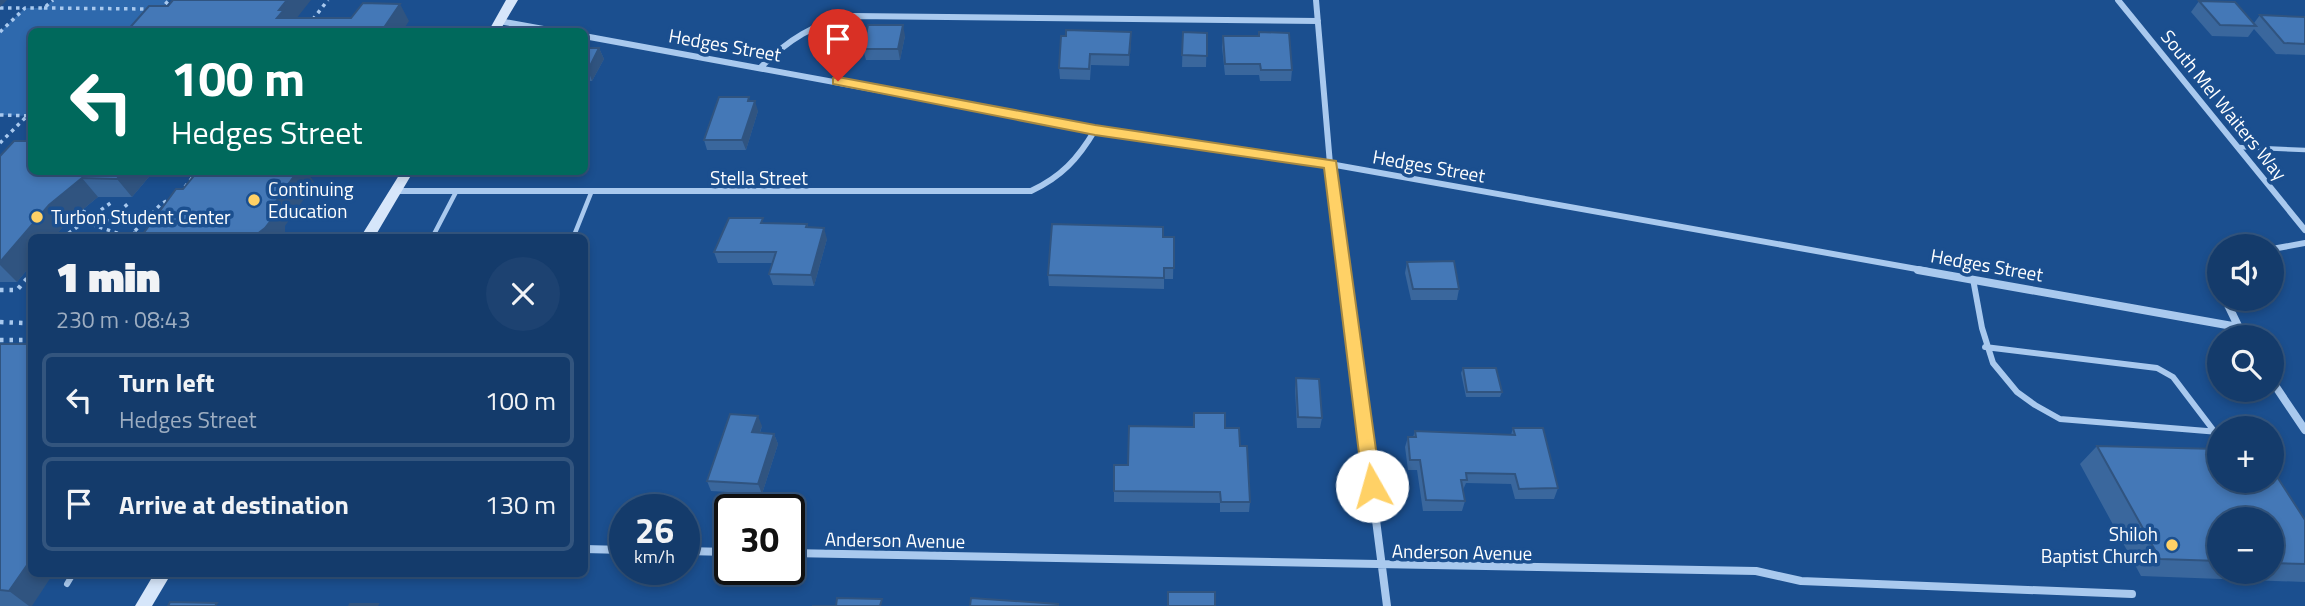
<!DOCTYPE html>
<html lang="en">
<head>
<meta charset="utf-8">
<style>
	:root { --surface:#143b6b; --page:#1d4271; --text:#f1f3f6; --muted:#9dadc1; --line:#33557e }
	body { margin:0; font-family:"Titillium Web",sans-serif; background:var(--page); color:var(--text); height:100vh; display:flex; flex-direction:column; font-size:26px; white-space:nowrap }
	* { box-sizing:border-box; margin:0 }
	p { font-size:23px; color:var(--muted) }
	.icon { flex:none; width:38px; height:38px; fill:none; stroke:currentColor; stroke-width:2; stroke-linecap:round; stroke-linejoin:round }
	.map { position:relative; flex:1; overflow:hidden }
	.panel { position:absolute; left:28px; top:234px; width:560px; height:343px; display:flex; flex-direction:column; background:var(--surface); border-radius:10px; box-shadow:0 4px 10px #0003,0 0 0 2px var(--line) }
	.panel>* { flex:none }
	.guide { position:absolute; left:28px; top:28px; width:560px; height:147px; border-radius:10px; box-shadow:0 4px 10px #0003,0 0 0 2px var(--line); background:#00695c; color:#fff; overflow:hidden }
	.controls { position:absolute; left:2207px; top:234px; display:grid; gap:14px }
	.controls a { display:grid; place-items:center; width:77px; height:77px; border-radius:50%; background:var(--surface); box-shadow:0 4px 10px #0003,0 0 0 2px var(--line); font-size:35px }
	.speed { position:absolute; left:609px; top:494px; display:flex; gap:14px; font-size:35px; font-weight:700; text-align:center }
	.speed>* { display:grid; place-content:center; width:91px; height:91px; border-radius:50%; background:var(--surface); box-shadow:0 4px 10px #0003,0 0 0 2px var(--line); line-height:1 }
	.speed small { font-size:18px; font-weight:400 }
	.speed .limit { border:4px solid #111; border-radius:10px; background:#fff; color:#111 }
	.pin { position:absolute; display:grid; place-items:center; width:60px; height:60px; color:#fff; margin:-72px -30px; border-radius:50% 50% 50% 0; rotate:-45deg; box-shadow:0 0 7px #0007 }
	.pin .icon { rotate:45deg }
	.me { position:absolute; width:77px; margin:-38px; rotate:353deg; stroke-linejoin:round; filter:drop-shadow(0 0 5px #0008) }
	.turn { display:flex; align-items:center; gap:24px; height:147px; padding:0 28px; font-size:32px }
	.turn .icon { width:91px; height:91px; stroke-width:2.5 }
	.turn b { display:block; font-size:49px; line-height:60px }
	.round { display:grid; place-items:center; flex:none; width:74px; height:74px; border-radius:37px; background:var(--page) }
	.headline { display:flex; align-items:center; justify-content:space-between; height:119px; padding:0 28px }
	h1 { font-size:42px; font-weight:800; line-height:52px }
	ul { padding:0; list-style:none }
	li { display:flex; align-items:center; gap:21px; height:94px; margin:0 14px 10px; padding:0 14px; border:4px solid var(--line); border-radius:10px }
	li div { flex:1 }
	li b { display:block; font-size:26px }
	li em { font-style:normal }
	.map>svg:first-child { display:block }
</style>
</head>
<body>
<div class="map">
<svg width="2305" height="606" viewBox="0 0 2305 606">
	<rect width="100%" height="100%" fill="#1b4f8f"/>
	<path fill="#2e69ad" d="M 53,0 L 169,0 L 141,31 L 32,32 L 31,116 L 0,115 L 0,32 L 25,8 L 44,8 Z"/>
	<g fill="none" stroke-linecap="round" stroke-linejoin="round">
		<path stroke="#a9c9ee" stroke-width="3.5" stroke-dasharray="3.5 4.5" stroke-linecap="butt" d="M 0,8 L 24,8
			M 44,8 L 148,9
			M 160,10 L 169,0
			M 0,32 L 25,8 L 44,8 L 53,0
			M 303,32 L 328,0
			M 0,115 L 32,116
			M 0,143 L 27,116
			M 180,193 L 197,172
			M 82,211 L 94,215
			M 84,222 L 129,237 L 161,204 L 170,199
			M 100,227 L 129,203
			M 133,233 L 154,238
			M 62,238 L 112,202"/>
		<path stroke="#a9c9ee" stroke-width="4.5" stroke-dasharray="3.5 6" stroke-linecap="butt" d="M 0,290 L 17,290 L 32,273
			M 0,322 L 25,323 L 32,329
			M 0,340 L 32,340"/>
		<path stroke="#a9c9ee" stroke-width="4.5" d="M 2237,147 L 2305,150
			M 432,238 L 456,192
			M 573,238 L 591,193"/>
		<path stroke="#a9c9ee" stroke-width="6" d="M 1973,279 L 1982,328 L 1993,363 L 2017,392 L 2035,405 L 2060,419 L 2219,432
			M 1985,347 L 2157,368 L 2173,377 L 2214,431
			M 67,584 L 73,574"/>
		<path stroke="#a9c9ee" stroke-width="6" d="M 1316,0 L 1330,164 L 1344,271
			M 2118,0 L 2305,230
			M 499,21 L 560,32
			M 584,36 L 1095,130 L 1330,164 L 1928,271
			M 761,67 C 788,40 814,23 852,16 L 1318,21
			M 395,191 L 1031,191 C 1061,177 1078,159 1095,130
			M 2272,249 L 2305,243"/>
		<path stroke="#a9c9ee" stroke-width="8" d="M 1344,270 L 1387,606
			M 1918,270 L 2238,327
			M 2229,299 L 2228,305 L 2244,338
			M 2272,381 L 2305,430
			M 584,549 L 625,550
			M 684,551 L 730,552
			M 789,553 L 1756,571 L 1801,581 L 2132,594"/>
		<path fill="#d6e6fa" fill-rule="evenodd" d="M 506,0 L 518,0 L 499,32 L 488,32 Z
			M 401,172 L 413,172 L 374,238 L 360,238 Z
			M 154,574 L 171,574 L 152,606 L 135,606 Z"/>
	</g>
	<path fill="#3a679d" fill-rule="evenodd" d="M 2199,1 L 2254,23 L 2260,15 L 2305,17 L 2305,55 L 2276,54 L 2254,29 L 2248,37 L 2212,36 L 2191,12 Z
		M 1183,32 L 1207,33 L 1206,67 L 1182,67 Z
		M 905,36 L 900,60 L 866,60 L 863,49 Z
		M 1061,36 L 1131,43 L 1129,66 L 1091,65 L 1090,80 L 1060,79 L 1059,68 Z
		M 1223,36 L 1292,70 L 1291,81 L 1260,81 L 1259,75 L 1225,75 L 1222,47 Z
		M 584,48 L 599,48 L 604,59 L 592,81 L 584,81 Z
		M 750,101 L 758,111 L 746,150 L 707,150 L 704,140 Z
		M 0,156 L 153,172 L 132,197 L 98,197 L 65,224 L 17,282 L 0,282 Z
		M 765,223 L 807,224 L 808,227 L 827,239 L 814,286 L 773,285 L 769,274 L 773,263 L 718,263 L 714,252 Z
		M 1163,237 L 1174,237 L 1173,279 L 1164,279 L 1164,289 L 1049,286 L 1048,275 Z
		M 1407,262 L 1459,289 L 1457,300 L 1411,300 L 1405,273 Z
		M 0,344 L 32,606 L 0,606 Z
		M 1463,368 L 1502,392 L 1500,397 L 1466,397 L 1461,373 Z
		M 1296,378 L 1322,418 L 1320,428 L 1297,428 L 1295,389 Z
		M 1194,413 L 1225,428 L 1240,446 L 1250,502 L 1249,512 L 1220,512 L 1220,503 L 1114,502 L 1114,491 L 1128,465 L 1193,427 Z
		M 762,426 L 760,433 L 774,434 L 778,444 L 762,494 L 711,491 L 707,481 Z
		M 1513,428 L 1558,488 L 1554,499 L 1515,499 L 1511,484 L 1466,483 L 1463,490 L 1465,501 L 1462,511 L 1423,511 L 1417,470 L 1408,470 L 1405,447 L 1408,437 L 1413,437 L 1415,431 L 1511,435 Z
		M 2097,446 L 2305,520 L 2305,582 L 2141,576 L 2080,464 ZM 2219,520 L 2272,520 L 2272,572 L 2219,572 Z"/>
	<path fill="#305480" d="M 0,0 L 7,0 L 0,7 Z
		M 287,0 L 311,0 L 292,24 L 277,18 L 279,10 Z
		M 400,4 L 409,21 L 402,32 L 381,32 Z
		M 903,25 L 905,36 L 900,60 L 898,49 Z
		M 1131,32 L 1131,43 L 1129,66 L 1129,55 Z
		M 599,48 L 604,59 L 592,81 L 588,70 Z
		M 755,101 L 758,111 L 746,150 L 742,140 Z
		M 123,172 L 153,172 L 132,197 L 117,179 Z
		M 297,172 L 307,172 L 315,183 L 285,226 L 285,238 L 252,238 Z
		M 82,178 L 98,197 L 65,224 L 54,238 L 32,238 L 32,264 L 17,282 L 0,265 L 0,262 L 49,205 Z
		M 824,228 L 827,239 L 814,286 L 811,275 Z
		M 758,416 L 762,426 L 756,443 L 752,432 Z
		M 774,434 L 778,444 L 762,494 L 758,484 Z
		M 32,558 L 32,574 L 53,574 L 32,606 L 29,606 L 9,591 Z"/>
	<path fill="#4478b7" stroke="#305480" stroke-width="2" d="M 173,0 L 287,0 L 279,10 L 284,10 L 277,18 L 351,18 L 363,3 L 400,4 L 381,32 L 126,32 L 149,6 L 168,6 Z
		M 2199,1 L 2235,2 L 2256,26 L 2220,25 Z
		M 2260,15 L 2305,17 L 2305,44 L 2284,43 Z
		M 868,25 L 903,25 L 898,49 L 863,49 Z
		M 1066,30 L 1131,32 L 1129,55 L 1090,54 L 1089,69 L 1059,68 L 1061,36 L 1066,36 Z
		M 1183,32 L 1207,33 L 1207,56 L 1182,55 Z
		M 1259,32 L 1289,33 L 1292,70 L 1261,70 L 1260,64 L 1225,64 L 1223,36 L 1259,36 Z
		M 584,48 L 599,48 L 588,70 L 584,70 Z
		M 719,97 L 749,97 L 748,101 L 755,101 L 742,140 L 704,140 Z
		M 14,141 L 32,141 L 32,172 L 123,172 L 117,179 L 82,178 L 49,205 L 0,262 L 0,156 Z
		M 197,172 L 297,172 L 272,207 L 272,219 L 265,228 L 252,238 L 140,238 L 176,189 L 183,189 Z
		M 729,218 L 763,218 L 761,223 L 807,224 L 806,227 L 824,228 L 811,275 L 769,274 L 776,252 L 714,252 Z
		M 1052,224 L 1163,227 L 1163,237 L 1174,237 L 1174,268 L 1164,268 L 1164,278 L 1048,275 Z
		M 1454,261 L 1459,289 L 1413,289 L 1407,262 Z
		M 0,344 L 32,344 L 32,558 L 9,591 L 0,590 Z
		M 1463,368 L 1496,368 L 1502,392 L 1467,392 Z
		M 1296,378 L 1319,379 L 1322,418 L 1298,417 Z
		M 1194,413 L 1225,413 L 1225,428 L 1239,428 L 1240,446 L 1247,446 L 1250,502 L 1221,502 L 1220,492 L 1114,491 L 1114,465 L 1128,465 L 1129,426 L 1194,427 Z
		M 730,414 L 758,416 L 752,432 L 774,434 L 758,484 L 707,481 Z
		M 1513,428 L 1543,428 L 1558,488 L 1519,489 L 1515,474 L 1466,473 L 1467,480 L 1461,480 L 1465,501 L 1426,500 L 1420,460 L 1410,460 L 1408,437 L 1416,437 L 1415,431 L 1515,435 Z
		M 2097,446 L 2219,449 L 2219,481 L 2272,481 L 2272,469 L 2305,520 L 2305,564 L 2272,563 L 2272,520 L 2219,520 L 2219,561 L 2160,559 Z
		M 1168,592 L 1215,592 L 1215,606 L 1168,606 Z
		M 837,598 L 882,599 L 880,606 L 812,606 L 836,606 Z
		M 971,598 L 1058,604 L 1058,606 L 970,606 Z
		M 170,602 L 217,603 L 215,606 L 168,606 Z
		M 350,604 L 378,604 L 377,606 L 349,606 Z"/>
	<path fill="#ffd166" stroke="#a68842" stroke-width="2" d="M 838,77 L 1095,125 L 1336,161 L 1381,486 L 1379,491 L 1372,494 L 1366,491 L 1363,486 L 1324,168 L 1095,135 L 833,84 L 833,78 Z"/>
	<g fill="#ffd166" stroke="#1b4f8f" stroke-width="2.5">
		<circle cx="254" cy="200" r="7"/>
		<circle cx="37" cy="217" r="7"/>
		<circle cx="2172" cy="545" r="7"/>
	</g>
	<g text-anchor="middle" stroke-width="7" stroke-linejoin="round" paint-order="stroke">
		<g font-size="19" fill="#fff" stroke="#1b4f8f">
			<text transform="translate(725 45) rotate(10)" y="7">Hedges Street</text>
			<text transform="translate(2224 105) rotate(51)" y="7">South Mel Waiters Way</text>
			<text transform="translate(1429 166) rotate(10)" y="7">Hedges Street</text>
			<text x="759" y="185">Stella Street</text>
			<text transform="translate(1987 265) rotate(10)" y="7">Hedges Street</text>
			<text transform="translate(895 540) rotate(1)" y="7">Anderson Avenue</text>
			<text transform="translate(1462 552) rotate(1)" y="7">Anderson Avenue</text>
		</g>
		<g font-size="19" fill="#fff" stroke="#1b4f8f" text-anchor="start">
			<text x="268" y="196">Continuing<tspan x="268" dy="22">Education</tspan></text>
			<text x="51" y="224">Turbon Student Center</text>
			<text x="2158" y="541" text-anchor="end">Shiloh<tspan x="2158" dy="22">Baptist Church</tspan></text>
		</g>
	</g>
</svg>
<div class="controls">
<a><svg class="icon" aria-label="sound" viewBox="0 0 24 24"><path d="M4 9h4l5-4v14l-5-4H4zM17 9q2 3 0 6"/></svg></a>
<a><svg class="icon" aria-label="search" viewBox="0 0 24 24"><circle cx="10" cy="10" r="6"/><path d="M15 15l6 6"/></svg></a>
<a>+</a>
<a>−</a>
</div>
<div class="speed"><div>26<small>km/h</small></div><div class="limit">30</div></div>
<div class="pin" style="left:838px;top:81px;background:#d93025"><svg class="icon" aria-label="arrive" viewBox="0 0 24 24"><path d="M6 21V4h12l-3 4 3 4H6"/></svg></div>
<svg class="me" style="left:1372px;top:486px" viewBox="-20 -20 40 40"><circle r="19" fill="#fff"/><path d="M0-13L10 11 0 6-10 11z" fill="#ffd166"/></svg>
<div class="guide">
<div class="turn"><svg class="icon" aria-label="left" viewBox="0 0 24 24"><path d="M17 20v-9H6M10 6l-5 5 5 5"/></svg><div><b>100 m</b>Hedges Street</div></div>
</div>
<section class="panel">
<div class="headline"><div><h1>1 min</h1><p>230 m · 08:43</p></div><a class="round"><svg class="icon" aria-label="close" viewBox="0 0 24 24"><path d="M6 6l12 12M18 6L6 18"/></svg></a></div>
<ul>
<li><svg class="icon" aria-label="left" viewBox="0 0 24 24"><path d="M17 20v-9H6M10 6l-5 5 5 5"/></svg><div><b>Turn left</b><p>Hedges Street</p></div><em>100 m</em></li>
<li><svg class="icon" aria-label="arrive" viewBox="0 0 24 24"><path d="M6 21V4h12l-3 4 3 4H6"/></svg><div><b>Arrive at destination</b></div><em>130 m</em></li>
</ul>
</section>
</div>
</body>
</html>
